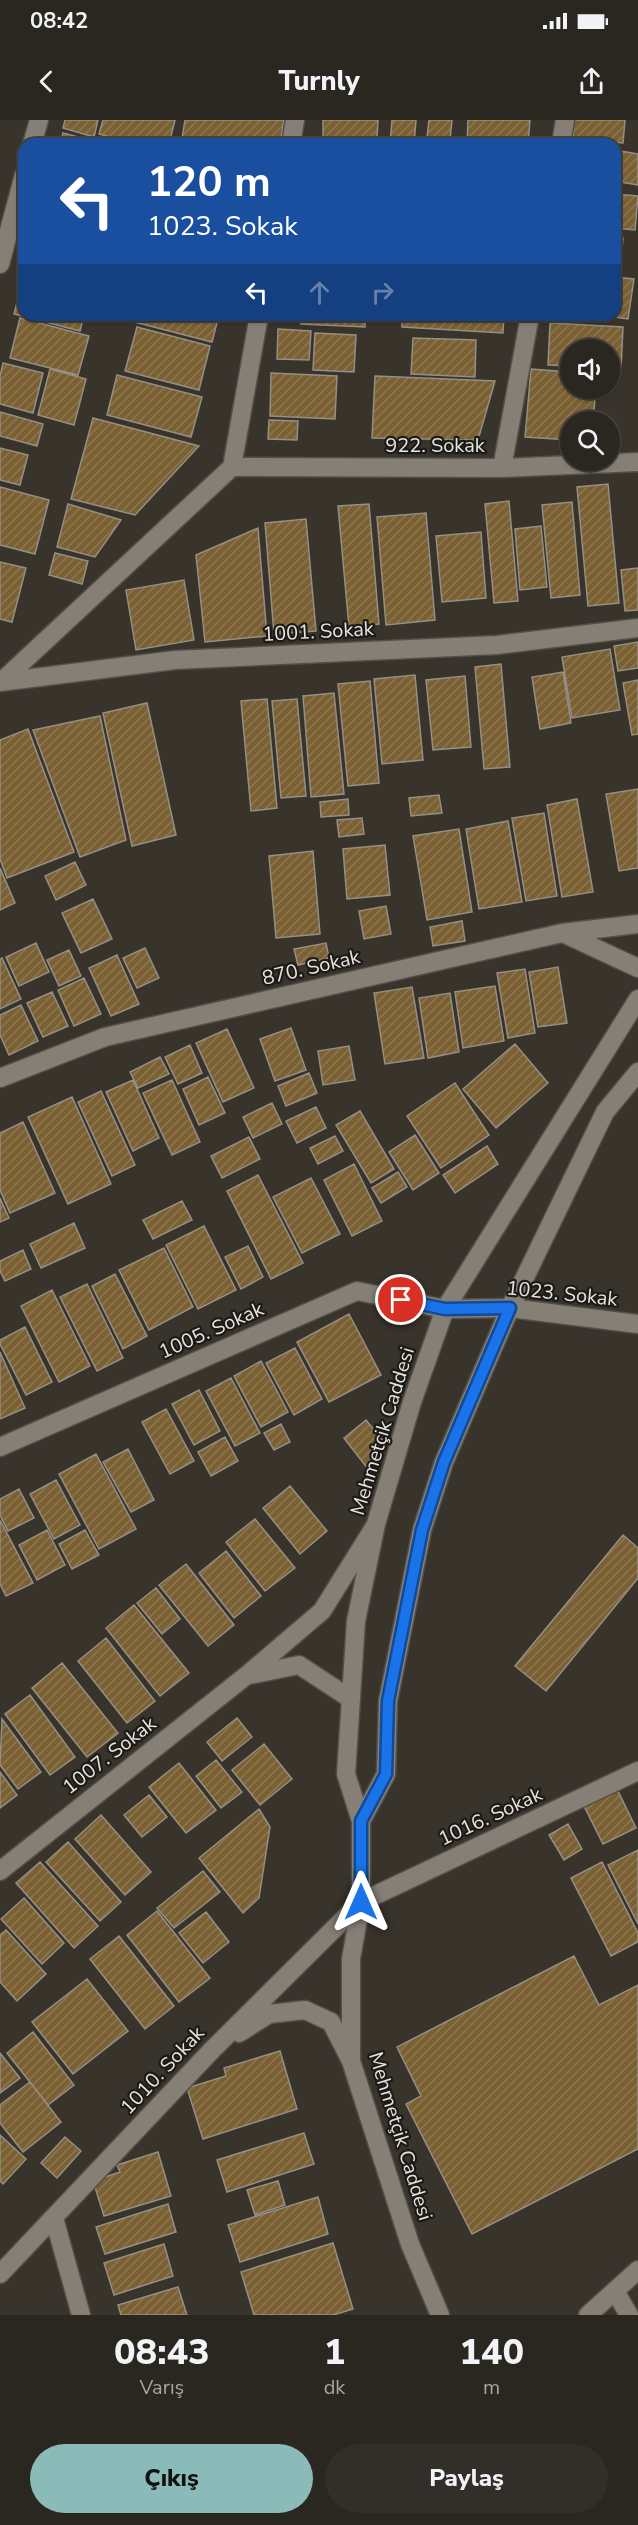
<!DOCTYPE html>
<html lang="tr">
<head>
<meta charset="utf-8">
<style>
	:root { --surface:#2a2620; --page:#322e29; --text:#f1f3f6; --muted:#a5a5a5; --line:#46433e; --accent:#8bbbb9 }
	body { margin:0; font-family:"Nunito Sans",sans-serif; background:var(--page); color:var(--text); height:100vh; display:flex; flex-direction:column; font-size:22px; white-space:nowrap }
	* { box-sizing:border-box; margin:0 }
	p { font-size:20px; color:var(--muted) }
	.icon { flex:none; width:33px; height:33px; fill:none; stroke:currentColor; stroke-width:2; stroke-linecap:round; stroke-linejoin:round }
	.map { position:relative; height:2195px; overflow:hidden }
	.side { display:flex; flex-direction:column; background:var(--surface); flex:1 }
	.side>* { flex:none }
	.guide { position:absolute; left:18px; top:18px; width:603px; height:183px; border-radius:18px; box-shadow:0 2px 4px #0004,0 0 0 2px var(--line); background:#1a4fa0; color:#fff; overflow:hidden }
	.fabs { position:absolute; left:560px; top:219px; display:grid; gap:12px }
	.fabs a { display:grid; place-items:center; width:60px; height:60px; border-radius:50%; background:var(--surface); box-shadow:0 2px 4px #0004,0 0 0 2px var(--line); font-size:30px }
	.pin { position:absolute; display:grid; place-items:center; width:51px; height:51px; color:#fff; margin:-26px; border:3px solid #fff; border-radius:50%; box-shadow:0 2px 6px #0007 }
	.me { position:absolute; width:66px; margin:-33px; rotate:0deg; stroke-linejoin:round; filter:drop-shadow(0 0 4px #0008) }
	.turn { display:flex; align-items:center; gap:21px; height:126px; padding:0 30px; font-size:27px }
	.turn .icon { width:78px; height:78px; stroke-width:2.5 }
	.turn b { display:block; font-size:42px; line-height:51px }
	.lanes { display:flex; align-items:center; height:57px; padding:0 30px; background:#0003; justify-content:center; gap:30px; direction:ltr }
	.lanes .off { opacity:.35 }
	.eta { display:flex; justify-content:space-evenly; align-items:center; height:102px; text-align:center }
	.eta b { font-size:36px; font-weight:800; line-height:42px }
	.cta { display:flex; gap:12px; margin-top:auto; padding:12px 30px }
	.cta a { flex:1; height:69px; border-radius:36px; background:var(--accent); color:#111; font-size:24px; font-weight:800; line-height:69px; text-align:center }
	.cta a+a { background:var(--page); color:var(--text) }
	.status { display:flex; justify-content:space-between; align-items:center; height:42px; padding:0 30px; background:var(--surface); direction:ltr }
	.status svg { height:16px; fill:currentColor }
	header { display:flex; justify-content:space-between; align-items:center; height:78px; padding:0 30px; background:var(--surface); font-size:27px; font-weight:800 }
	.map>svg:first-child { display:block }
</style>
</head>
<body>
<div class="status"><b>08:42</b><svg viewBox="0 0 49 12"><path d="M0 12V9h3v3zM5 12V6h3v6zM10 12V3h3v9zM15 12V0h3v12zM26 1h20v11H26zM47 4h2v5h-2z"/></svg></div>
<header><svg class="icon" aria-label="back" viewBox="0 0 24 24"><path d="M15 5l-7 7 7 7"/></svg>Turnly<svg class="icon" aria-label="share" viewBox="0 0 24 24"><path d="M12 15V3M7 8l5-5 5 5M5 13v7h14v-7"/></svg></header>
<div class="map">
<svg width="638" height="2195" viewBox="0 0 638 2195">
	<defs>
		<pattern id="building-hatch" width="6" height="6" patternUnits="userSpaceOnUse" patternTransform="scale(1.5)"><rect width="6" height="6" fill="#7a6033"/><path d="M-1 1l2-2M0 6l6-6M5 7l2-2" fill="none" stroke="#8d7750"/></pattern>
	</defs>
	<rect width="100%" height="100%" fill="#38332b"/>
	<path fill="url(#building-hatch)" stroke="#958f85" stroke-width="1.5" d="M 65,0 L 98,0 L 94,17 L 63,8 Z
		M 103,0 L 175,0 L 169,24 L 136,24 L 99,14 Z
		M 185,0 L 284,0 L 280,24 L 181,24 Z
		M 323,0 L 378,0 L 377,19 L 323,17 Z
		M 392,0 L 416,0 L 414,24 L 390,24 Z
		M 429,0 L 452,0 L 450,20 L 427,17 Z
		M 468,0 L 530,0 L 528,24 L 467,24 Z
		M 574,0 L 625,0 L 623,23 L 573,19 Z
		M 63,13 L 105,24 L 60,24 Z
		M 615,30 L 638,34 L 638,65 L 615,61 Z
		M 615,74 L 638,76 L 635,110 L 615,108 Z
		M 615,118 L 623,118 L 620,152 L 615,152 Z
		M 24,156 L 24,195 L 84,195 L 80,211 L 14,194 Z
		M 615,157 L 634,159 L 628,199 L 599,195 L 615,195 Z
		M 135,195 L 219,195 L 212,222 L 134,202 Z
		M 301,195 L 365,195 L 365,207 L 301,204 Z
		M 402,195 L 504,195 L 503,213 L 402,207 Z
		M 20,198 L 89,216 L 78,255 L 10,238 Z
		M 550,203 L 623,207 L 621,249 L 609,248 L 609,230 L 570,230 L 570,246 L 548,245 Z
		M 137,207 L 210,226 L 199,270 L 125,251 Z
		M 278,209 L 311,211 L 309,240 L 277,239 Z
		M 315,213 L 356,215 L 354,252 L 313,250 Z
		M 413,218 L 476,220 L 475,257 L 411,254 Z
		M 3,243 L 43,253 L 33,293 L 0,284 L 0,256 Z
		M 50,249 L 86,259 L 74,305 L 38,295 Z
		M 531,249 L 570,252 L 570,268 L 596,268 L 593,302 L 570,302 L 570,320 L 525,317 Z
		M 271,253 L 337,256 L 335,299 L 270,296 Z
		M 117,255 L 202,277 L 191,317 L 107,295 Z
		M 375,256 L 495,261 L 478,320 L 372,318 Z
		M 0,292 L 43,304 L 37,326 L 0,316 Z
		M 93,298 L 199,326 L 135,395 L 71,379 Z
		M 269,300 L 298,301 L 297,320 L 268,319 Z
		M 0,328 L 28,335 L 20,365 L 0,360 Z
		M 608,364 L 619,483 L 588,486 L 577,367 Z
		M 0,367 L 49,380 L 35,434 L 0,425 Z
		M 509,381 L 518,481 L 494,483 L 485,384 Z
		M 572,382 L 580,475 L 551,478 L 542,385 Z
		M 68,384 L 121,400 L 95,437 L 57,427 Z
		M 369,384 L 379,504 L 349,507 L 338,386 Z
		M 426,393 L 435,500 L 386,505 L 377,397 Z
		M 306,399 L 316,511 L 274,514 L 265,403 Z
		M 541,406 L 547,467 L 520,470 L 515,409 Z
		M 258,408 L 267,516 L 205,522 L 196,435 Z
		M 481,412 L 486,478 L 442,482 L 436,416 Z
		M 55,433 L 88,441 L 82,464 L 49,455 Z
		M 0,442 L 26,448 L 12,502 L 0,499 Z
		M 638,448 L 638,490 L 625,491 L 621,450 Z
		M 184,460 L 194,520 L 136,530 L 126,470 Z
		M 638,522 L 638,548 L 618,551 L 614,526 Z
		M 610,529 L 620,590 L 572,598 L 562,537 Z
		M 501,544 L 510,647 L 484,649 L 475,547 Z
		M 563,552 L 571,603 L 540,609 L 532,557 Z
		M 415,555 L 423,640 L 382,644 L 374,559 Z
		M 465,556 L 471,627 L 433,630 L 426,560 Z
		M 638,560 L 638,614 L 632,615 L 623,563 Z
		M 370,561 L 379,663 L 348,666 L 338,564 Z
		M 334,573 L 344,674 L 311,677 L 303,576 Z
		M 267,579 L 277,688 L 251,691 L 241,581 Z
		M 297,579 L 306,676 L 281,678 L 272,581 Z
		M 147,583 L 176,715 L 132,726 L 103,593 Z
		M 100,596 L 126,720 L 80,737 L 33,610 Z
		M 28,609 L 74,732 L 7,758 L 0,739 L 0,620 Z
		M 638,669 L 638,748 L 619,751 L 606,674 Z
		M 439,675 L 442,693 L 411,696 L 409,678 Z
		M 348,679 L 349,695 L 321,697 L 320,682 Z
		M 577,679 L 593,772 L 562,777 L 547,685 Z
		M 544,693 L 557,776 L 526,781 L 512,698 Z
		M 362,698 L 364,714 L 339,717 L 337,700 Z
		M 508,701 L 522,782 L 479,789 L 466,709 Z
		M 459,709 L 472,792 L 427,800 L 413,716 Z
		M 385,725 L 390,775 L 347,779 L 343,729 Z
		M 313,731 L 320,814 L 276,818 L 269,736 Z
		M 75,742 L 86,765 L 56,780 L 45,756 Z
		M 0,748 L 15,783 L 0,790 Z
		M 93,779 L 112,819 L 81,833 L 62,793 Z
		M 386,786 L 391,814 L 364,819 L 359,791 Z
		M 462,801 L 465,821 L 433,826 L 430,807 Z
		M 36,823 L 49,852 L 19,866 L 6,837 Z
		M 326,823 L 329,838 L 298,845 L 294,829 Z
		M 145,828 L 159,858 L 137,868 L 123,838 Z
		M 69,830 L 81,856 L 59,866 L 47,840 Z
		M 117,835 L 139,884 L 111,896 L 89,848 Z
		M 2,838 L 21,879 L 0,889 L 0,839 Z
		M 558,847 L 567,903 L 538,907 L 529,852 Z
		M 525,849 L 535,913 L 508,918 L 497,853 Z
		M 84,858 L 101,894 L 74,906 L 58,870 Z
		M 495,866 L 504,921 L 463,928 L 455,872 Z
		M 412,867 L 424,938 L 385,944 L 374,873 Z
		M 52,872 L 68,906 L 43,917 L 27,883 Z
		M 450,873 L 459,932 L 428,938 L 419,878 Z
		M 21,885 L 38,921 L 9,935 L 0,915 L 0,895 Z
		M 291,908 L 306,950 L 275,961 L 260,919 Z
		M 227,909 L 254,968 L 223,982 L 196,923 Z
		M 515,924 L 548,963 L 496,1008 L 463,969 Z
		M 190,925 L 202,953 L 178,964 L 165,937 Z
		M 349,926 L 355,960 L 323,965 L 318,931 Z
		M 160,937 L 169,954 L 138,968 L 130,952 Z
		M 309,953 L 317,973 L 286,986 L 278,966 Z
		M 208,957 L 225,993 L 199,1005 L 183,969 Z
		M 133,960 L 159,1018 L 133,1031 L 106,972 Z
		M 172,960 L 200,1022 L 172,1035 L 143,973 Z
		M 455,963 L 489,1015 L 441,1048 L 407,996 Z
		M 101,971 L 135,1045 L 112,1056 L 78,982 Z
		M 72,977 L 111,1064 L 68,1084 L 28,997 Z
		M 272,983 L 282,1004 L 253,1018 L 243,997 Z
		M 316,987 L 326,1008 L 297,1023 L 286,1001 Z
		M 360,991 L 394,1049 L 371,1063 L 336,1005 Z
		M 23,1002 L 55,1073 L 10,1093 L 0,1070 L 0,1013 Z
		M 415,1015 L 439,1053 L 413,1070 L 389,1032 Z
		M 335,1016 L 343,1031 L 318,1044 L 310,1028 Z
		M 249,1017 L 260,1039 L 222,1058 L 211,1036 Z
		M 487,1026 L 498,1044 L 455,1073 L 443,1055 Z
		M 354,1044 L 382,1101 L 352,1116 L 324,1060 Z
		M 398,1052 L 407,1067 L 381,1083 L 372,1068 Z
		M 258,1055 L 303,1143 L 271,1159 L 227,1071 Z
		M 311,1058 L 340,1114 L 302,1133 L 273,1077 Z
		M 0,1078 L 9,1098 L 0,1102 Z
		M 182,1081 L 192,1100 L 153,1119 L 143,1100 Z
		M 74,1103 L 85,1128 L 41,1148 L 30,1124 Z
		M 204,1106 L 236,1170 L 198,1189 L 166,1125 Z
		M 248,1126 L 263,1157 L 241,1169 L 225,1137 Z
		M 164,1128 L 193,1187 L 149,1210 L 119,1150 Z
		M 23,1130 L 31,1149 L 5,1161 L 0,1151 L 0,1141 Z
		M 115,1154 L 147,1216 L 123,1229 L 92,1166 Z
		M 87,1164 L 123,1238 L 97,1251 L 60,1177 Z
		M 52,1170 L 90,1246 L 59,1262 L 21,1186 Z
		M 349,1194 L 381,1255 L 329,1282 L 297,1222 Z
		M 25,1207 L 52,1262 L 26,1275 L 0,1224 L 0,1220 Z
		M 295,1228 L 322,1279 L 294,1295 L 266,1243 Z
		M 0,1232 L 25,1288 L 0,1299 Z
		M 261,1241 L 288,1292 L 261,1307 L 234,1256 Z
		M 231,1258 L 260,1313 L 235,1326 L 206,1271 Z
		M 199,1270 L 220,1311 L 194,1325 L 172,1284 Z
		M 166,1289 L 194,1341 L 170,1354 L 142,1302 Z
		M 366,1300 L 384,1322 L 368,1349 L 344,1318 Z
		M 281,1304 L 290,1322 L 274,1330 L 264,1313 Z
		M 225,1317 L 238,1341 L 211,1356 L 198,1332 Z
		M 128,1329 L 154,1380 L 131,1392 L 103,1342 Z
		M 96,1334 L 136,1409 L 99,1429 L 59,1354 Z
		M 56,1360 L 80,1405 L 54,1419 L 30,1374 Z
		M 290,1366 L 327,1411 L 300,1434 L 263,1388 Z
		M 19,1369 L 34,1398 L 8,1411 L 0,1395 L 0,1379 Z
		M 255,1399 L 295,1448 L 265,1471 L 226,1422 Z
		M 0,1400 L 33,1463 L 6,1476 L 0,1464 Z
		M 47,1410 L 65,1445 L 37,1460 L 19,1425 Z
		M 85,1410 L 99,1435 L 72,1449 L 59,1424 Z
		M 623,1415 L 638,1428 L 638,1458 L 546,1571 L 515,1546 Z
		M 226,1431 L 261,1476 L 234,1498 L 199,1453 Z
		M 186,1444 L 234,1505 L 208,1526 L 159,1465 Z
		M 156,1468 L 180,1499 L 162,1514 L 137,1483 Z
		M 134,1485 L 189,1553 L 160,1576 L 106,1508 Z
		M 106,1518 L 155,1581 L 127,1603 L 78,1541 Z
		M 62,1543 L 118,1613 L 87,1637 L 32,1568 Z
		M 30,1575 L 75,1637 L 50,1655 L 5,1594 Z
		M 237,1598 L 252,1617 L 222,1641 L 207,1622 Z
		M 2,1599 L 41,1652 L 18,1669 L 0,1645 Z
		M 264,1624 L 292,1659 L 260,1685 L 232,1650 Z
		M 216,1640 L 242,1672 L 221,1688 L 196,1656 Z
		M 179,1643 L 216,1690 L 186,1713 L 149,1667 Z
		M 0,1652 L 17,1675 L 0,1688 Z
		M 617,1669 L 636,1708 L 603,1724 L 584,1686 Z
		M 149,1675 L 167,1697 L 142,1717 L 124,1695 Z
		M 259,1689 L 270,1707 L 259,1778 L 243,1793 L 199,1738 Z
		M 101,1695 L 151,1752 L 125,1775 L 75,1719 Z
		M 568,1704 L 582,1729 L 564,1740 L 549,1715 Z
		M 68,1722 L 121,1782 L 100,1801 L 46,1742 Z
		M 638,1730 L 638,1804 L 608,1745 Z
		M 40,1742 L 98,1806 L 74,1828 L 16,1763 Z
		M 602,1742 L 638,1813 L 638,1822 L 611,1836 L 571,1758 Z
		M 203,1751 L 220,1772 L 174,1808 L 157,1788 Z
		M 24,1778 L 64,1823 L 42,1844 L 1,1799 Z
		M 157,1791 L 210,1858 L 179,1882 L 127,1815 Z
		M 206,1792 L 229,1822 L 203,1843 L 179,1813 Z
		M 6,1810 L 46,1854 L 17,1881 L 0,1862 L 0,1815 Z
		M 119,1816 L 174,1886 L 145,1909 L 90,1839 Z
		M 574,1836 L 599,1885 L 638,1865 L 638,2029 L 472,2114 L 406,1984 L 421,1976 L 397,1927 Z
		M 87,1859 L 128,1911 L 73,1954 L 32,1902 Z
		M 33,1912 L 74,1965 L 48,1985 L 7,1933 Z
		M 280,1931 L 297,1989 L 203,2019 L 187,1968 L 226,1956 L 224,1948 Z
		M 0,1933 L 20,1958 L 0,1973 Z
		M 30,1962 L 61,2002 L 23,2032 L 0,2003 L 0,1985 Z
		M 304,2013 L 314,2044 L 227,2072 L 217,2040 Z
		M 0,2015 L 26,2039 L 3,2064 L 0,2061 Z
		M 65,2017 L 81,2031 L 57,2058 L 41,2043 Z
		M 158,2032 L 171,2076 L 104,2096 L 93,2061 L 120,2052 L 117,2045 Z
		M 278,2061 L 285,2085 L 255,2095 L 247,2070 Z
		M 318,2077 L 328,2114 L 240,2142 L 228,2105 Z
		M 168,2084 L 176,2112 L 105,2134 L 96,2107 Z
		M 333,2123 L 353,2189 L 333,2195 L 254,2195 L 241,2152 Z
		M 164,2124 L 173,2156 L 114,2175 L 104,2143 Z
		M 178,2167 L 187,2195 L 121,2195 L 118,2185 Z"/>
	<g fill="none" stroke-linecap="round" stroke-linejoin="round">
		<defs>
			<path id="minor" d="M 32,24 L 39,0
				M 291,24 L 295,0
				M 561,24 L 565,0
				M 0,144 L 24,55
				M 232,347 L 259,195
				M 502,348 L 530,195
				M 0,562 L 175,540 L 497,525 L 638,508
				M 1,562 L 232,347 L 502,348 L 638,342
				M 563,813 L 638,848
				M 0,958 L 105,917 L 562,813 L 638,804
				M 0,1327 L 357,1171 L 445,1189 L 510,1188 L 638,1204
				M 249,1555 L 299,1545 L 351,1579
				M 0,1751 L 247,1555 L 322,1491 L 375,1406
				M 239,1913 L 269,1894 L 305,1890 L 331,1902 L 351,1941
				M 54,2098 L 81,2195
				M 0,2154 L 212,1930 L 361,1782 L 638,1651
				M 615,2171 L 629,2195
				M 588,2195 L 638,2150"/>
			<path id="secondary" d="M 361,1701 L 386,1654 L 388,1581 L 422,1410 L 444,1342 L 510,1188 L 605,992 L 638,952
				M 440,2195 L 410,2124 L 351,1941 L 351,1839 L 361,1782 L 361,1701 L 346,1654 L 356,1501 L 376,1404 L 412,1282 L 445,1189 L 638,879"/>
		</defs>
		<use href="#minor" stroke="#534f48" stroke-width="21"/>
		<use href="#secondary" stroke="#534f48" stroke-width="21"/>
		<use href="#minor" stroke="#857f76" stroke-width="18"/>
		<use href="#secondary" stroke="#857f76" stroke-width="18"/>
	</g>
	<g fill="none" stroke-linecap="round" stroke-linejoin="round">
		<defs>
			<path id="route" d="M 361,1782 L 361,1701 L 386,1654 L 388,1581 L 422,1410 L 444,1342 L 510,1188 L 445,1189 L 401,1180"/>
		</defs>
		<use href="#route" stroke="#114b97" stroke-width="15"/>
		<use href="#route" stroke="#1a73e8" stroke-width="10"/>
	</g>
	<g text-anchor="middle" stroke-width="4.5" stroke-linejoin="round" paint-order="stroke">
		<g font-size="20" fill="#e7e4df" stroke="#1d1b17">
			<text x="435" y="332">922. Sokak</text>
			<text transform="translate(318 511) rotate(-3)" y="7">1001. Sokak</text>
			<text transform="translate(311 847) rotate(-13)" y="7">870. Sokak</text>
			<text transform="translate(562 1173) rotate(6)" y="7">1023. Sokak</text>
			<text transform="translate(211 1210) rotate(-24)" y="7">1005. Sokak</text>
			<text transform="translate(382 1311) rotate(-73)" y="7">Mehmetçik Caddesi</text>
			<text transform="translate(109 1635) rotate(-38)" y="7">1007. Sokak</text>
			<text transform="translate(490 1696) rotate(-25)" y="7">1016. Sokak</text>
			<text transform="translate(162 1950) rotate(-47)" y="7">1010. Sokak</text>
			<text transform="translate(401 2016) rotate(73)" y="7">Mehmetçik Caddesi</text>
		</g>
	</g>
</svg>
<div class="fabs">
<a><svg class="icon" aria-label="sound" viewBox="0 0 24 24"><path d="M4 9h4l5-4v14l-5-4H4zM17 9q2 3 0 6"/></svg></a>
<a><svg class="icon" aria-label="search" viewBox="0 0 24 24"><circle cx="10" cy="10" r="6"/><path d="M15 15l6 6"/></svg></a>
</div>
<div class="pin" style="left:401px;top:1180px;background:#d93025"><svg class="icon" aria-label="arrive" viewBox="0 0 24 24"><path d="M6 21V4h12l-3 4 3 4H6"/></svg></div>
<svg class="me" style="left:361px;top:1782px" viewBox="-20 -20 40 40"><path d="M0-17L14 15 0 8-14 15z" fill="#1a73e8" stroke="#fff" stroke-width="4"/></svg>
<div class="guide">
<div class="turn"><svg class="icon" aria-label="left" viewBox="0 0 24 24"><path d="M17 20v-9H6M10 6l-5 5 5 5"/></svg><div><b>120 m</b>1023. Sokak</div></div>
<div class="lanes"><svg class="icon" aria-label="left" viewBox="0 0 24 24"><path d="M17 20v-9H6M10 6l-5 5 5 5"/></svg><svg class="icon off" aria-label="ahead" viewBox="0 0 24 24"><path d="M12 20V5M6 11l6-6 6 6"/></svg><svg class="icon off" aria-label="right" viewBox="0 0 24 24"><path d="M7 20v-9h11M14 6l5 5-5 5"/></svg></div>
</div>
</div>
<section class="side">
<div class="eta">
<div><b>08:43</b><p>Varış</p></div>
<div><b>1</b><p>dk</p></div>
<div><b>140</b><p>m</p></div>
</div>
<div class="cta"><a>Çıkış</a><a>Paylaş</a></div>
</section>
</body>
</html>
